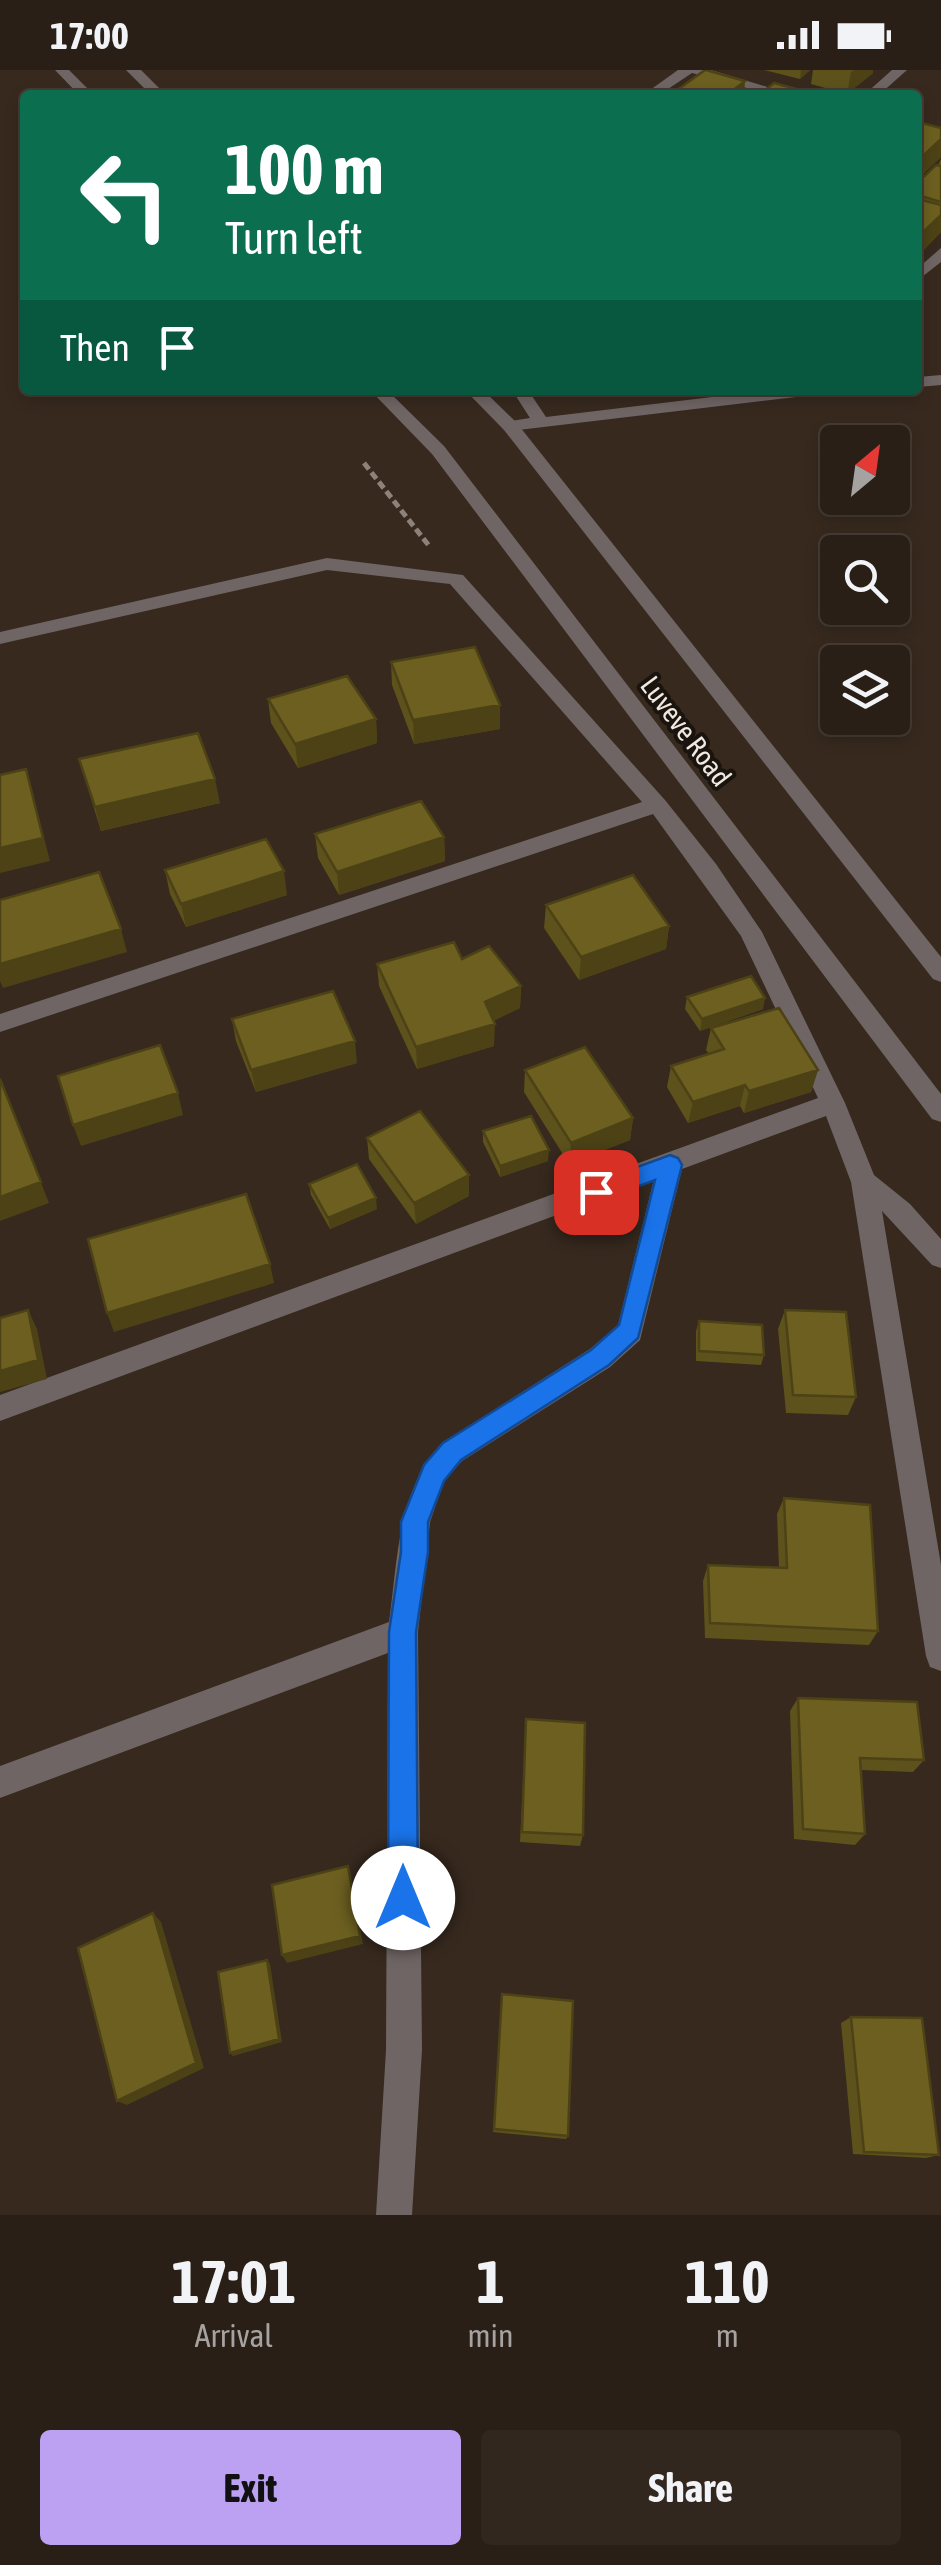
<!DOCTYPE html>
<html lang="en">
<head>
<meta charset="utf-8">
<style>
	:root { --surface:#291f16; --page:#31271f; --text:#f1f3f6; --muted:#a5a2a1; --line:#453d35; --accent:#bca0f2 }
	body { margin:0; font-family:"Asap Condensed",sans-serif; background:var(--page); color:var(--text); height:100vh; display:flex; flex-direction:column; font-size:38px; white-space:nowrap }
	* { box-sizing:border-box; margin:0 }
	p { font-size:32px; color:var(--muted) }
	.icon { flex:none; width:55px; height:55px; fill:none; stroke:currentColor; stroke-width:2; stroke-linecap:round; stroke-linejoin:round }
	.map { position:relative; height:2145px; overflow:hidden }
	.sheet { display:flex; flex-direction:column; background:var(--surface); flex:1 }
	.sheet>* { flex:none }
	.guide { position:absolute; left:20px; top:20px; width:902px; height:305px; border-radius:10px; box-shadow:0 5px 15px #0003,0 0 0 2px var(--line); background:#0b6e4f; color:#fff; overflow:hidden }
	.needle { width:65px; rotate:29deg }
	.fabs { position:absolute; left:820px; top:355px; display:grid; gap:20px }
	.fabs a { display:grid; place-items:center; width:90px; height:90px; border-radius:10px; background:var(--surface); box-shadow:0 5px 15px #0003,0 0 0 2px var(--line); font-size:50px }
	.pin { position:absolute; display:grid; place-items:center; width:85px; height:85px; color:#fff; margin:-42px; border-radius:20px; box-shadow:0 5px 15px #0006 }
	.me { position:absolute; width:110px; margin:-55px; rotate:0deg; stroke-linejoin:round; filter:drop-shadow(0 0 8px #0008) }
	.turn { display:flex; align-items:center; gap:35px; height:210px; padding:0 40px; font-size:45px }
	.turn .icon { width:130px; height:130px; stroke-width:2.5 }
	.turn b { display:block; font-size:70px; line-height:85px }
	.then { display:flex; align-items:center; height:95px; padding:0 40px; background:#0003; gap:20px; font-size:38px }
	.eta { display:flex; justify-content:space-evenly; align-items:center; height:170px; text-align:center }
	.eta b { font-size:60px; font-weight:700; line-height:70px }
	.cta { display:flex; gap:20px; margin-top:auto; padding:20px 40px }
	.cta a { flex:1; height:115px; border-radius:10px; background:var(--accent); color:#111; font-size:40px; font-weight:700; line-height:115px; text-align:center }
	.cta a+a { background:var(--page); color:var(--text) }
	.status { display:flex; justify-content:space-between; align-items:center; height:70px; padding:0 50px; background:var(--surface); direction:ltr }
	.status svg { height:28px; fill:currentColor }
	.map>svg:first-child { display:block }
</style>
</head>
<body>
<div class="status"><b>17:00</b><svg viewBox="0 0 49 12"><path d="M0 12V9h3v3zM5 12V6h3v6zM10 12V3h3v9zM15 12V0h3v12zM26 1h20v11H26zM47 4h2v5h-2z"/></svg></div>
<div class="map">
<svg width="941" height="2145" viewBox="0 0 941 2145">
	<rect width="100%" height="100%" fill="#37291e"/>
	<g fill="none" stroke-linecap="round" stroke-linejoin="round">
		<path stroke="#8d8279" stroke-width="5" stroke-dasharray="8 4" stroke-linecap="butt" d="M 364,393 L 430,477"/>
		<path fill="#6f6564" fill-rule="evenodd" d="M 678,0 L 711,0 L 794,25 L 772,25 L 692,3 L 659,25 L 643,25 Z
			M 892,0 L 907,0 L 879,25 L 864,25 Z
			M 941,178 L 941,192 L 918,210 L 918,198 Z
			M 941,305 L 941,315 L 918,317 L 918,307 Z
			M 512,320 L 528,320 L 546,347 L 771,320 L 821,320 L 813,325 L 510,361 L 504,360 L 504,352 L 530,348 Z
			M 327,488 L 463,505 L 665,730 L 716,794 L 762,862 L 845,1033 L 874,1105 L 910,1134 L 941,1169 L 941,1198 L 932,1195 L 882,1141 L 941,1495 L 941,1601 L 930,1597 L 926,1586 L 851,1112 L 826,1046 L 682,1099 L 640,1270 L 610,1297 L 462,1391 L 444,1411 L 430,1452 L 418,1562 L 422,1980 L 412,2145 L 376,2145 L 386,1980 L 388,1583 L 0,1728 L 0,1696 L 389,1552 C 398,1488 397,1422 442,1373 L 590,1279 L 618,1255 L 654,1109 L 0,1351 L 0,1325 L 818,1028 L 741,866 L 653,744 L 0,962 L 0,944 L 642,732 L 450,514 L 327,500 L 0,574 L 0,562 Z"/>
		<path fill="#6f6564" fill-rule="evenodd" d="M 55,0 L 69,0 L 94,25 L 79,25 Z
			M 126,0 L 141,0 L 166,25 L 151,25 Z
			M 370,320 L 387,320 L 444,376 L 941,1024 L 941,1052 L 932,1049 L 432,384 Z
			M 465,320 L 483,320 L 516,352 L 941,887 L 941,912 L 933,909 L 504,360 Z"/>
	</g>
	<path fill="#5d521c" d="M 764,0 L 810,0 L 800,9 Z
		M 813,0 L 873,0 L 873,3 L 847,24 L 811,14 Z
		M 918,52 L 941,87 L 918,109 Z
		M 941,89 L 941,162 L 918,186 L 918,112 L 938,95 Z
		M 391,592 L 500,635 L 500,659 L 414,674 L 392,615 Z
		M 268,629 L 376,649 L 377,673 L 298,698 L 271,653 Z
		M 79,689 L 220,733 L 101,761 Z
		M 315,764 L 444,767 L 445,791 L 339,825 L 318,788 Z
		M 165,800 L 287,825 L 186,857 L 170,824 Z
		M 546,835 L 669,856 L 666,879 L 579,910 L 544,858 Z
		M 377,894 L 521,916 L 520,938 L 493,951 L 494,976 L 417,999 L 379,916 Z
		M 687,927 L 763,939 L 700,961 L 685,939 Z
		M 232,949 L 357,993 L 256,1022 L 236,971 Z
		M 711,958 L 818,1000 L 811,1022 L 744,1043 L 740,1036 L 688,1053 L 667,1017 L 671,996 L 709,984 L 706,980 Z
		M 525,1000 L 633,1048 L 630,1070 L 569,1094 L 524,1022 Z
		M 483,1061 L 548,1091 L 500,1107 L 483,1072 Z
		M 367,1068 L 469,1126 L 416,1154 L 369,1089 Z
		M 309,1114 L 377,1139 L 330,1159 L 311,1125 Z
		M 785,1240 L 856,1327 L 848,1345 L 786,1343 L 778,1259 Z
		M 699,1251 L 764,1285 L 761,1295 L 696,1291 L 696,1261 Z
		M 784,1428 L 878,1561 L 869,1575 L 705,1568 L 703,1511 L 708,1495 L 779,1498 L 777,1444 Z
		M 798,1628 L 924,1690 L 913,1702 L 861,1700 L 865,1764 L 855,1775 L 794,1769 L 790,1641 Z
		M 526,1649 L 583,1765 L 580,1776 L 520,1772 Z
		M 502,1924 L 568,2066 L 566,2069 L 493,2062 Z
		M 851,1947 L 939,2085 L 926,2088 L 853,2084 L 841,1953 Z"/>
	<path fill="#4c4216" d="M 801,0 L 810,0 L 800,9 Z
		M 854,0 L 873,0 L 873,3 L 847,24 L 851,2 Z
		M 745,11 L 744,25 L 727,25 Z
		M 941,69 L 941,87 L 918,109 L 922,87 Z
		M 941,145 L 941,162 L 918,186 L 918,167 Z
		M 500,635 L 500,659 L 414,674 L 413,650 Z
		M 376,649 L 377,673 L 298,698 L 295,674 Z
		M 26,699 L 50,791 L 0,803 L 0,778 Z
		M 215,709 L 220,733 L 101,761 L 95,737 Z
		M 444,767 L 445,791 L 339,825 L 337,802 Z
		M 284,801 L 287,825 L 186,857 L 181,834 Z
		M 669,856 L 666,879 L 579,910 L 581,887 Z
		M 121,859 L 127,882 L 3,918 L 0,911 L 0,894 Z
		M 521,916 L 520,938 L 484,955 L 485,932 Z
		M 765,928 L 763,939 L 700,961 L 702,949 Z
		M 495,954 L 494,976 L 417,999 L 416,977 Z
		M 355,971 L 357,993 L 256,1022 L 251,1000 Z
		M 818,1000 L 811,1022 L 744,1043 L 749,1021 Z
		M 0,1008 L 49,1133 L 0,1151 Z
		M 745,1015 L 740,1036 L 688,1053 L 693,1032 Z
		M 178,1023 L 183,1045 L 81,1076 L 73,1055 Z
		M 633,1048 L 630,1070 L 569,1094 L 571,1073 Z
		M 549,1080 L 548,1091 L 500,1107 L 500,1096 Z
		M 469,1105 L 469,1126 L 416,1154 L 414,1133 Z
		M 376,1128 L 377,1139 L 330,1159 L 328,1148 Z
		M 270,1194 L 274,1213 L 114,1262 L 107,1243 Z
		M 28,1240 L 37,1259 L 47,1309 L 0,1322 L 0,1301 Z
		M 348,1796 L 363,1874 L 287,1893 L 282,1885 Z
		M 153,1843 L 161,1852 L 204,1998 L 127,2035 L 117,2031 Z
		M 267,1890 L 270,1894 L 282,1972 L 233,1986 L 230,1983 Z"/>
	<path fill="#6c5f20" stroke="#4c4216" stroke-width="2.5" d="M 705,0 L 706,0 L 745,11 L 727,25 L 680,25 L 673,23 Z
		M 774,13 L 816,24 L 814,25 L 759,25 Z
		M 918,52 L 941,58 L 941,69 L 922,87 L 918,86 Z
		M 936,95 L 941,96 L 941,132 L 918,125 L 918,112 Z
		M 918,129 L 941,135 L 941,145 L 918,167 Z
		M 475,577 L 500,635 L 413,650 L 391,592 Z
		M 347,606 L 376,649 L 295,674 L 268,629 Z
		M 198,663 L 215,709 L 95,737 L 79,689 Z
		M 26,699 L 43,768 L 0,778 L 0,705 Z
		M 421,731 L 444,767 L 337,802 L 315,764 Z
		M 266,769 L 284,801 L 181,834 L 165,800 Z
		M 99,802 L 121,859 L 0,894 L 0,830 Z
		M 633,805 L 669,856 L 581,887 L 546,835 Z
		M 454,872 L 462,889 L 489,876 L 521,916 L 485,932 L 495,954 L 416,977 L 377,894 Z
		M 751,906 L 765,928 L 702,949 L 687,927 Z
		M 333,921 L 355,971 L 251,1000 L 232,949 Z
		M 779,938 L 818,1000 L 749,1021 L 745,1015 L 693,1032 L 671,996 L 724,979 L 711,958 Z
		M 160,975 L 178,1023 L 73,1055 L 58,1006 Z
		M 585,977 L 633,1048 L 571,1073 L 525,1000 Z
		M 0,1009 L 41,1112 L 0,1127 Z
		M 420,1041 L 469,1105 L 414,1133 L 367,1068 Z
		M 531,1046 L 549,1080 L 500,1096 L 483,1061 Z
		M 357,1094 L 376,1128 L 328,1148 L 309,1114 Z
		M 246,1124 L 270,1194 L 107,1243 L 88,1169 Z
		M 28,1240 L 38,1290 L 0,1301 L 0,1248 Z
		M 785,1240 L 846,1242 L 856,1327 L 793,1325 Z
		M 699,1251 L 762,1255 L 764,1285 L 699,1281 Z
		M 784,1428 L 870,1435 L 878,1561 L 710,1553 L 708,1495 L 787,1498 Z
		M 798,1628 L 917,1632 L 924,1690 L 860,1688 L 865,1764 L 803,1759 Z
		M 526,1649 L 585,1653 L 583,1765 L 522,1762 Z
		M 348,1796 L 360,1866 L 282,1885 L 272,1815 Z
		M 153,1843 L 196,1993 L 117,2031 L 78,1878 Z
		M 267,1890 L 279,1969 L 230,1983 L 218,1902 Z
		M 502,1924 L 573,1931 L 568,2066 L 494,2059 Z
		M 851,1947 L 922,1948 L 939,2085 L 864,2082 Z"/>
	<path fill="#1a73e8" stroke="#114b97" stroke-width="2.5" d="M 670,1085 L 678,1088 L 682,1095 L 638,1268 L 609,1295 L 461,1390 L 444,1411 L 428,1452 L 428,1482 L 416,1562 L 418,1828 L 414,1839 L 403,1843 L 393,1839 L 388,1828 L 389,1562 L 401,1482 L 401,1452 L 424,1395 L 443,1373 L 591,1280 L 619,1255 L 655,1110 L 596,1132 L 588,1129 L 584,1122 L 588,1115 Z"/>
	<g text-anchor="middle" stroke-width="8" stroke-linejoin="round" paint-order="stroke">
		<g font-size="28" fill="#f1e8e1" stroke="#1a140e">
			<text transform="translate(686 661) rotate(53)" y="10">Luveve Road</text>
		</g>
	</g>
</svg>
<div class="fabs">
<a><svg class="needle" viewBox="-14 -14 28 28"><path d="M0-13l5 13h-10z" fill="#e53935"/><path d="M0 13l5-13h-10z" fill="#a5a2a1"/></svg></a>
<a><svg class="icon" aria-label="search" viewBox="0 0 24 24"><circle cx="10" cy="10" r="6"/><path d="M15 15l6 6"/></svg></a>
<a><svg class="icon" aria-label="layers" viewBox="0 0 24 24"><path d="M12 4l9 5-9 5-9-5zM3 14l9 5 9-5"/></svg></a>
</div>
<div class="pin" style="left:596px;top:1122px;background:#d93025"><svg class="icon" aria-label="arrive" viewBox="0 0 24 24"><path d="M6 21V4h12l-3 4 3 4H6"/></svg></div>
<svg class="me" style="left:403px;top:1828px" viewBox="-20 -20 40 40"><circle r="19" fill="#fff"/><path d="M0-13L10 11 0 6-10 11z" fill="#1a73e8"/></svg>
<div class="guide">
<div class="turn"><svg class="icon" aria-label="left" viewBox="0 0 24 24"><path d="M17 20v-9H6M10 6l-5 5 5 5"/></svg><div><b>100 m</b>Turn left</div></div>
<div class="then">Then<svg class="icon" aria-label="arrive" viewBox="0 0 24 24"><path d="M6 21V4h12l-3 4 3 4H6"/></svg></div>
</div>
</div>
<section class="sheet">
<div class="eta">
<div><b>17:01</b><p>Arrival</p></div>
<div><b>1</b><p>min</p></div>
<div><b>110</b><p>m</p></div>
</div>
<div class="cta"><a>Exit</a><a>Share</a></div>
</section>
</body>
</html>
